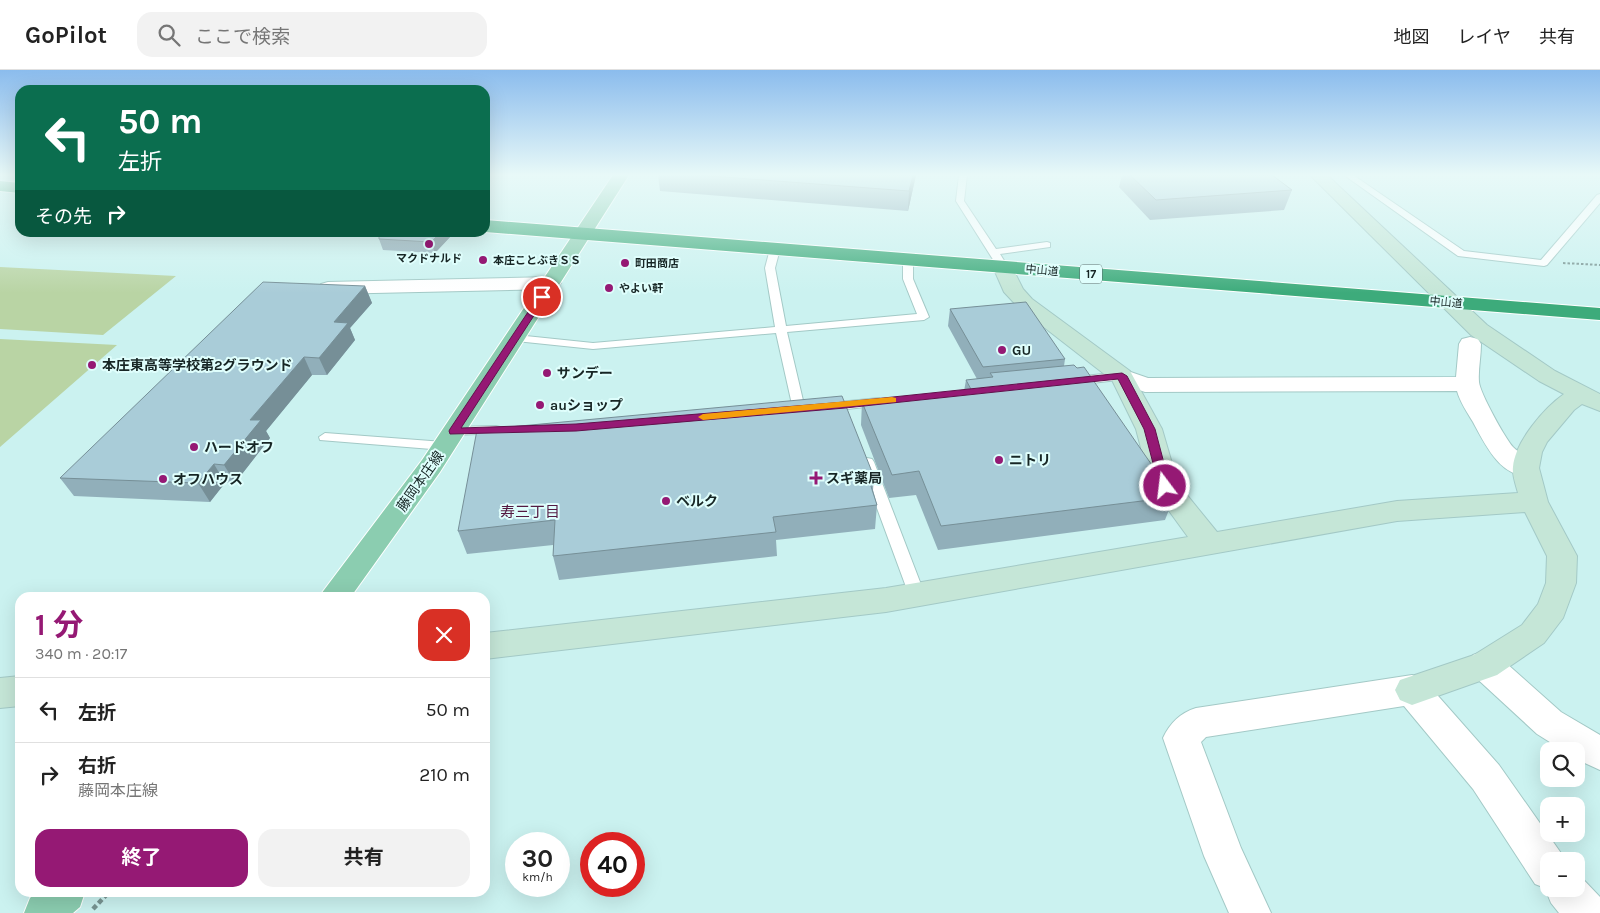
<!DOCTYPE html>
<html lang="ja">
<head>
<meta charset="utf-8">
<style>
	:root { --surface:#fff; --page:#f2f2f2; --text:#222; --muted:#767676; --line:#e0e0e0; --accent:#951974 }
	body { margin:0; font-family:Karla,"Noto Sans JP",sans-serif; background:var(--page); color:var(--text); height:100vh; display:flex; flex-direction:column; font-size:19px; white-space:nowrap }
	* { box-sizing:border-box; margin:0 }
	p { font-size:16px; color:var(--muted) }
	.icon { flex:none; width:28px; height:28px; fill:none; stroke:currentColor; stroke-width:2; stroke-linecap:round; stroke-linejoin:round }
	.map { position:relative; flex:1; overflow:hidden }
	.drawer { position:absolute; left:15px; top:522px; width:475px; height:305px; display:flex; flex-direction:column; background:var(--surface); border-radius:15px; box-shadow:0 5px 20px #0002 }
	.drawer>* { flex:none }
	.top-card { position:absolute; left:15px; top:15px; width:475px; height:152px; border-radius:15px; box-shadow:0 5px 20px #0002; background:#0b6e4f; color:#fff; overflow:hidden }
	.fabs { position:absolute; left:1540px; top:672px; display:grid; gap:10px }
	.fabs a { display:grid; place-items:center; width:45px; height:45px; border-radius:10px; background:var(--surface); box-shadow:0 5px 20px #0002; font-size:25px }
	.speed { position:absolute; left:505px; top:762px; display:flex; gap:10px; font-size:25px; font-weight:700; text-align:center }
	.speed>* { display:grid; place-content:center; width:65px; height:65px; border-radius:50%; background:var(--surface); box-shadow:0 5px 20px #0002; line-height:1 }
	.speed small { font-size:12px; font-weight:400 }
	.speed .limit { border:8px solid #d22; background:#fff; color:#111 }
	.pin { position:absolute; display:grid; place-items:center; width:42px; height:42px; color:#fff; margin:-21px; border:2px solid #fff; border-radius:50%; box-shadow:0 1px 5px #0007 }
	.me { position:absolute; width:55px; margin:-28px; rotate:345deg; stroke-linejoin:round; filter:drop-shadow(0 0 4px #0008) }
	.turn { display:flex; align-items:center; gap:18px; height:105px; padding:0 20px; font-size:22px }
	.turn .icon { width:65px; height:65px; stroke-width:2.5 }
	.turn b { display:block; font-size:35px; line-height:42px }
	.then { display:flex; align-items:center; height:48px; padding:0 20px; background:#0003; gap:10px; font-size:19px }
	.round { display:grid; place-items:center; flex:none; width:52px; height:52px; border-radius:15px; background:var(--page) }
	.overview { display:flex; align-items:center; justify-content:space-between; height:85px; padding:0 20px }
	h1 { font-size:30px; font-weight:700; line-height:38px; color:var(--accent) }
	.action { display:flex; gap:10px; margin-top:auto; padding:10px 20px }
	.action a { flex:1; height:58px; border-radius:15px; background:var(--accent); color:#fff; font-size:20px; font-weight:700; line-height:58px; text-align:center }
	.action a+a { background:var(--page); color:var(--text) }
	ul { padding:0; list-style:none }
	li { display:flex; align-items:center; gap:15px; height:65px; padding:0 20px; border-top:1px solid var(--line) }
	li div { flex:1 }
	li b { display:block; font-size:19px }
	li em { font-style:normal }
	header { display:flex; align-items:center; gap:30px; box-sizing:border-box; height:70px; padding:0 25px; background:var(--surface); border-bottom:1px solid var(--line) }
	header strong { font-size:24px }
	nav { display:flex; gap:28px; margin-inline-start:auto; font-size:18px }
	.search { width:350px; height:45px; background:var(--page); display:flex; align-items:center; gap:12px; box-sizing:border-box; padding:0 18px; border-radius:15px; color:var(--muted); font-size:19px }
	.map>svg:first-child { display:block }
</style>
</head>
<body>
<header>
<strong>GoPilot</strong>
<div class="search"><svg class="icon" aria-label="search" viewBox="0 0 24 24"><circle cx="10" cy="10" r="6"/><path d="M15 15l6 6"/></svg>ここで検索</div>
<nav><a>地図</a><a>レイヤ</a><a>共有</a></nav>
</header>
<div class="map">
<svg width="1600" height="843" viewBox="0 0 1600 843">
	<rect width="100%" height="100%" fill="#cbf2f0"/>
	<path fill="#b9d4a4" d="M 0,197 L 176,206 L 103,265 L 0,259 Z
		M 0,269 L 117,275 L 0,377 Z"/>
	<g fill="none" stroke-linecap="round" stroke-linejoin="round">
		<defs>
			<path id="lane" d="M 959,105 L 967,105 L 964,131 L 996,179 L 1047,172 L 1050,173 L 1050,177 L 1000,184 L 1008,197 L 1003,200 L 999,199 L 956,131 Z
				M 1344,105 L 1353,105 L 1464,181 L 1541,190 L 1597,125 L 1600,124 L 1600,133 L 1547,195 L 1544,196 L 1458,186 Z
				M 775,176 L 780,179 L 775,198 L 786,256 L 917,244 L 903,209 L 903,189 L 908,186 L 913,189 L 913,209 L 929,247 L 924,250 L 787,262 L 805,339 L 799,343 L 793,339 L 776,263 L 593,279 L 516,271 L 510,268 L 516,265 L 593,273 L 775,257 L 765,198 L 770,179 Z
				M 1122,302 L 1126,303 L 1128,306 L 1126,309 L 1075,315 L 1069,311 L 1075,307 Z
				M 879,328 L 885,332 L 883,335 L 829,341 L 823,337 L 829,333 Z
				M 496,356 L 500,357 L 502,360 L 500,363 L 454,365 L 448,361 L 454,357 Z
				M 325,363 L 444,372 L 450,376 L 444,380 L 320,370 L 319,367 Z
				M 867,388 L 872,389 L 874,392 L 925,525 L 922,529 L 917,531 L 912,529 L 909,525 L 860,392 L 862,389 Z"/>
			<path id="street" d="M 551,207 L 558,209 L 561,213 L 558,217 L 551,219 L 328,224 L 321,222 L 318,218 L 321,214 L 328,212 Z
				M 1470,267 L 1478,269 L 1481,274 C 1481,287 1478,300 1479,312 C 1480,323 1505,368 1513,377 C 1521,385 1533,388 1539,398 L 1535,404 C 1503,413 1486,376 1473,352 C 1467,342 1460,332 1457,321 L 1145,322 L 1114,311 L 1110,306 L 1114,301 L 1122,299 L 1148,308 L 1456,307 L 1459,274 L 1462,269 Z
				M 1485,581 L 1497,585 L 1561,642 L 1600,665 L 1600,700 L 1576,689 L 1576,681 L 1564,681 L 1537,664 L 1473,605 L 1468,595 L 1473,585 Z
				M 1412,605 L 1424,610 L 1499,695 L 1563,786 L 1566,791 L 1549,791 L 1549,819 L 1576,819 L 1576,803 L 1579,805 L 1600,827 L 1600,843 L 1559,843 L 1551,833 L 1545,818 L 1535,814 L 1473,719 L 1404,636 L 1206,667 L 1201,672 L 1241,778 L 1271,843 L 1229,843 L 1204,786 L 1163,668 C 1170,653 1180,643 1196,638 Z"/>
			<path id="secondary" d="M 1310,105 L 1327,105 L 1487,255 L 1555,301 L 1600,324 L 1600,341 L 1582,334 L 1574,340 L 1547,372 L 1542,382 L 1539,398 L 1548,432 L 1577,486 L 1576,513 L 1563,548 L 1544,573 L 1497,605 L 1412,635 L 1400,630 L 1395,620 L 1400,610 L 1474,585 L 1522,555 L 1538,534 L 1546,513 L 1547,486 L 1525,442 L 1397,451 L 886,542 L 485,589 L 485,563 L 886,518 L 1188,467 L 1151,416 L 1136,359 L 1112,310 L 1018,237 L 1004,222 L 993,197 L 996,193 L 1003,191 L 1010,193 L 1023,219 L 1032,229 L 1130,301 L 1162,359 L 1178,414 L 1217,462 L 1397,431 L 1518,423 C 1516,415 1512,405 1513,397 C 1515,372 1544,338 1564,324 L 1539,311 L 1471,265 Z
				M 20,606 L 20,636 L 0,638 L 0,608 Z"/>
			<path id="primary" d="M 613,105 L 629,105 L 440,402 L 350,528 L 318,528 L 422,390 Z
				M 36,822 L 85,822 L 80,837 L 73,843 L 24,843 L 30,828 Z"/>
			<path id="highway" d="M 0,111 L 20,113 L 20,123 L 0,121 Z
				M 485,150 L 1600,238 L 1600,250 L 485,162 Z"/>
		</defs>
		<use href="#lane" stroke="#a3c9c6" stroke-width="2"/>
		<use href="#street" stroke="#a3c9c6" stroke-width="2"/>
		<use href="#secondary" stroke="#a3c9c6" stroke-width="2"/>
		<use href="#primary" stroke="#fff" stroke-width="2"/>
		<use href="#highway" stroke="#fff" stroke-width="2"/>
		<path stroke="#789492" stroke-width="2" stroke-dasharray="2.5 2" stroke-linecap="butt" d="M 1563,193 L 1600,195"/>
		<path stroke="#789492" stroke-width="4.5" stroke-dasharray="5 3" stroke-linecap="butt" d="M 93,839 L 109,822"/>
		<use href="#lane" fill="#fff" fill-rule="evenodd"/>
		<use href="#street" fill="#fff" fill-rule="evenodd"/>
		<use href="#secondary" fill="#c5e6d7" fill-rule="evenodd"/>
		<use href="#primary" fill="#8bcdb0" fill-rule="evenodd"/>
		<use href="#highway" fill="#3dab7b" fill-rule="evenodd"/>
	</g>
	<path fill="#91afba" d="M 658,105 L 916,105 L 908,141 L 660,121 Z
		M 1122,105 L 1272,105 L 1292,120 L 1284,140 L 1150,150 L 1119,117 Z
		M 379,162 L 450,162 L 451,166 L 435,183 L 383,180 L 379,169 Z
		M 365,216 L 372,233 L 350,258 L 355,270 L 327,305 L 312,305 L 266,361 L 270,368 L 235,413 L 225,413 L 210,432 L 74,426 L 60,408 Z
		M 950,239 L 1065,289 L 1064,296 L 1174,427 L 1165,450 L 938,480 L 916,425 L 889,428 L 861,355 L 862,332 L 964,321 L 966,310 L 977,309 L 948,256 Z
		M 874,407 L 873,420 L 877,435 L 875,459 L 776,470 L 777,486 L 559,510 L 553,486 L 553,475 L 467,484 L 458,461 Z"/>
	<path fill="#768f97" d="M 913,105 L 916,105 L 908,141 L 909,121 Z
		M 441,162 L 450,162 L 451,166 L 435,183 L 431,172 Z
		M 365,216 L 372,233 L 350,258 L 355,270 L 327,305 L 319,288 L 334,252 Z
		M 304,287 L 312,305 L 266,361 L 270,368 L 235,413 L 224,395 L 250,350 Z
		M 214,394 L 225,413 L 210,432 L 198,413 Z"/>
	<path fill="#a9ccd8" stroke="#768f97" d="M 697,105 L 913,105 L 909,121 Z
		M 1130,105 L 1272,105 L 1292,120 L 1156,130 Z
		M 379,162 L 441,162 L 431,172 L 379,169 Z
		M 263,212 L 365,216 L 334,252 L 348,253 L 319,288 L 304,287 L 250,350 L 261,350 L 224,395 L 214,394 L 198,413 L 60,408 Z
		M 1026,232 L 1065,289 L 983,297 L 950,239 Z
		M 1074,295 L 1077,298 L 1084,297 L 1174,427 L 941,456 L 919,401 L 892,405 L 862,332 L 972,321 L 966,310 L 993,307 L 990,303 Z
		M 842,326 L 874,407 L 868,407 L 877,435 L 773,447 L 776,462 L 553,486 L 555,450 L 458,461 L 477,360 Z"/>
	<linearGradient id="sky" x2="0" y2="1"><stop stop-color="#8bbced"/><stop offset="0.47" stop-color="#e8f9f8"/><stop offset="1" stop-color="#e8f9f8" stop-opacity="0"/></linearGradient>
	<rect width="1600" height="223" fill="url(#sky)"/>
	<path fill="#951974" stroke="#61104b" d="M 542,224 L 546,227 L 461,358 L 576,354 L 845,332 L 1122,303 L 1127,306 L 1155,359 L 1170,416 L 1165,420 L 1159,416 L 1144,359 L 1118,309 L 845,338 L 576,361 L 450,364 L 449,361 L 450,359 L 538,227 Z"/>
	<path fill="#f59e0b" d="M 892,327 L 896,328 L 896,332 L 703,350 L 698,347 L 703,344 Z"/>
	<g fill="#951974" stroke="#dffefc" stroke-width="2">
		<circle cx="429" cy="174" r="5"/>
		<circle cx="483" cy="190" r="5"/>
		<circle cx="625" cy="193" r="5"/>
		<circle cx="609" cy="218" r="5"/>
		<circle cx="1002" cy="280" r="5"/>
		<circle cx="92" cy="295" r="5"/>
		<circle cx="547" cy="303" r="5"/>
		<circle cx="540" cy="335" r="5"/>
		<circle cx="194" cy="377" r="5"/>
		<circle cx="999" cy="390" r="5"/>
		<path d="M813.5 400.5h5v5h5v5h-5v5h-5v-5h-5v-5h5z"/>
		<circle cx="163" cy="409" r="5"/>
		<circle cx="666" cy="431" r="5"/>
	</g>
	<g text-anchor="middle" stroke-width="4" stroke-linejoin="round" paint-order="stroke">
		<g font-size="11" font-weight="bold" fill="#172625" stroke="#dffefc" text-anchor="start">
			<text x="429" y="192" text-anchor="middle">マクドナルド</text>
			<text x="493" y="194">本庄ことぶきＳＳ</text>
			<text x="635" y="197">町田商店</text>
			<text x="619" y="222">やよい軒</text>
		</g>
		<g font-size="11" fill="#172625" stroke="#dffefc">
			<text transform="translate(1042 200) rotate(5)" y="4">中山道</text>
			<text transform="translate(1446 232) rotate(5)" y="4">中山道</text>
		</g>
		<rect fill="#dffefc" stroke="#536766" stroke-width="1" x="1080" y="194.5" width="22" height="19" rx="4"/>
		<g font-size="12" font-weight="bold" fill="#172625">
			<text x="1091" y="208">17</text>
		</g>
		<g font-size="14" font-weight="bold" fill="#172625" stroke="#dffefc" text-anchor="start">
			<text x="1012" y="285">GU</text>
			<text x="102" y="300">本庄東高等学校第2グラウンド</text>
			<text x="557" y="308">サンデー</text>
			<text x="550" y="340">auショップ</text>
			<text x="204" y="382">ハードオフ</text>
			<text x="1009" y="395">ニトリ</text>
			<text x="826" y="413">スギ薬局</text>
			<text x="173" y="414">オフハウス</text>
			<text x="676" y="436">ベルク</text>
		</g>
		<g font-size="14" fill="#172625" stroke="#dffefc">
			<text transform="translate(420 411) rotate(-55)" y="5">藤岡本庄線</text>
		</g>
		<g font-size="15" fill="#541a42" stroke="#dffefc">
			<text x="530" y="447">寿三丁目</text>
		</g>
	</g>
</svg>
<div class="fabs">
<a><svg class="icon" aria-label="search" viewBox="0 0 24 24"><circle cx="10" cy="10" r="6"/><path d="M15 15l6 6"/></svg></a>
<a>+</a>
<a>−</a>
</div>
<div class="speed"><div>30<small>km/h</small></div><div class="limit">40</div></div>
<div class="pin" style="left:542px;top:227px;background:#d93025"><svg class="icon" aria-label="arrive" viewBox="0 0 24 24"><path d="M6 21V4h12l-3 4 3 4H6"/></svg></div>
<svg class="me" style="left:1165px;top:416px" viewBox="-20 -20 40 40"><circle r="17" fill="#951974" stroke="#fff" stroke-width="3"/><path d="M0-11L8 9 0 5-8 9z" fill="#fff"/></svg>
<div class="top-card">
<div class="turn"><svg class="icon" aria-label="left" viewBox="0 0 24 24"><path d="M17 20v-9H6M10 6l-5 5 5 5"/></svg><div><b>50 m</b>左折</div></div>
<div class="then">その先<svg class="icon" aria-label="right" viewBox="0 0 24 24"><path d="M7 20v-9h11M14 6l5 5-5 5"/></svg></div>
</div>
<section class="drawer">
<div class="overview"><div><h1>1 分</h1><p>340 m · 20:17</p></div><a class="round" style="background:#d93025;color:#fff"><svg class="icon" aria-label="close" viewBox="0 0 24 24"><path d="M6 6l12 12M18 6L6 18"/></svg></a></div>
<ul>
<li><svg class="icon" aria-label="left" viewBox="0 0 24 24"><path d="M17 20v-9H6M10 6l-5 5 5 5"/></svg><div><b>左折</b></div><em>50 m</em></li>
<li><svg class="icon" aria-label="right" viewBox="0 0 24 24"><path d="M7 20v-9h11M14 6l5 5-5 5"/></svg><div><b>右折</b><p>藤岡本庄線</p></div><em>210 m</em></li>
</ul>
<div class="action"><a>終了</a><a>共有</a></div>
</section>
</div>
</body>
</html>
